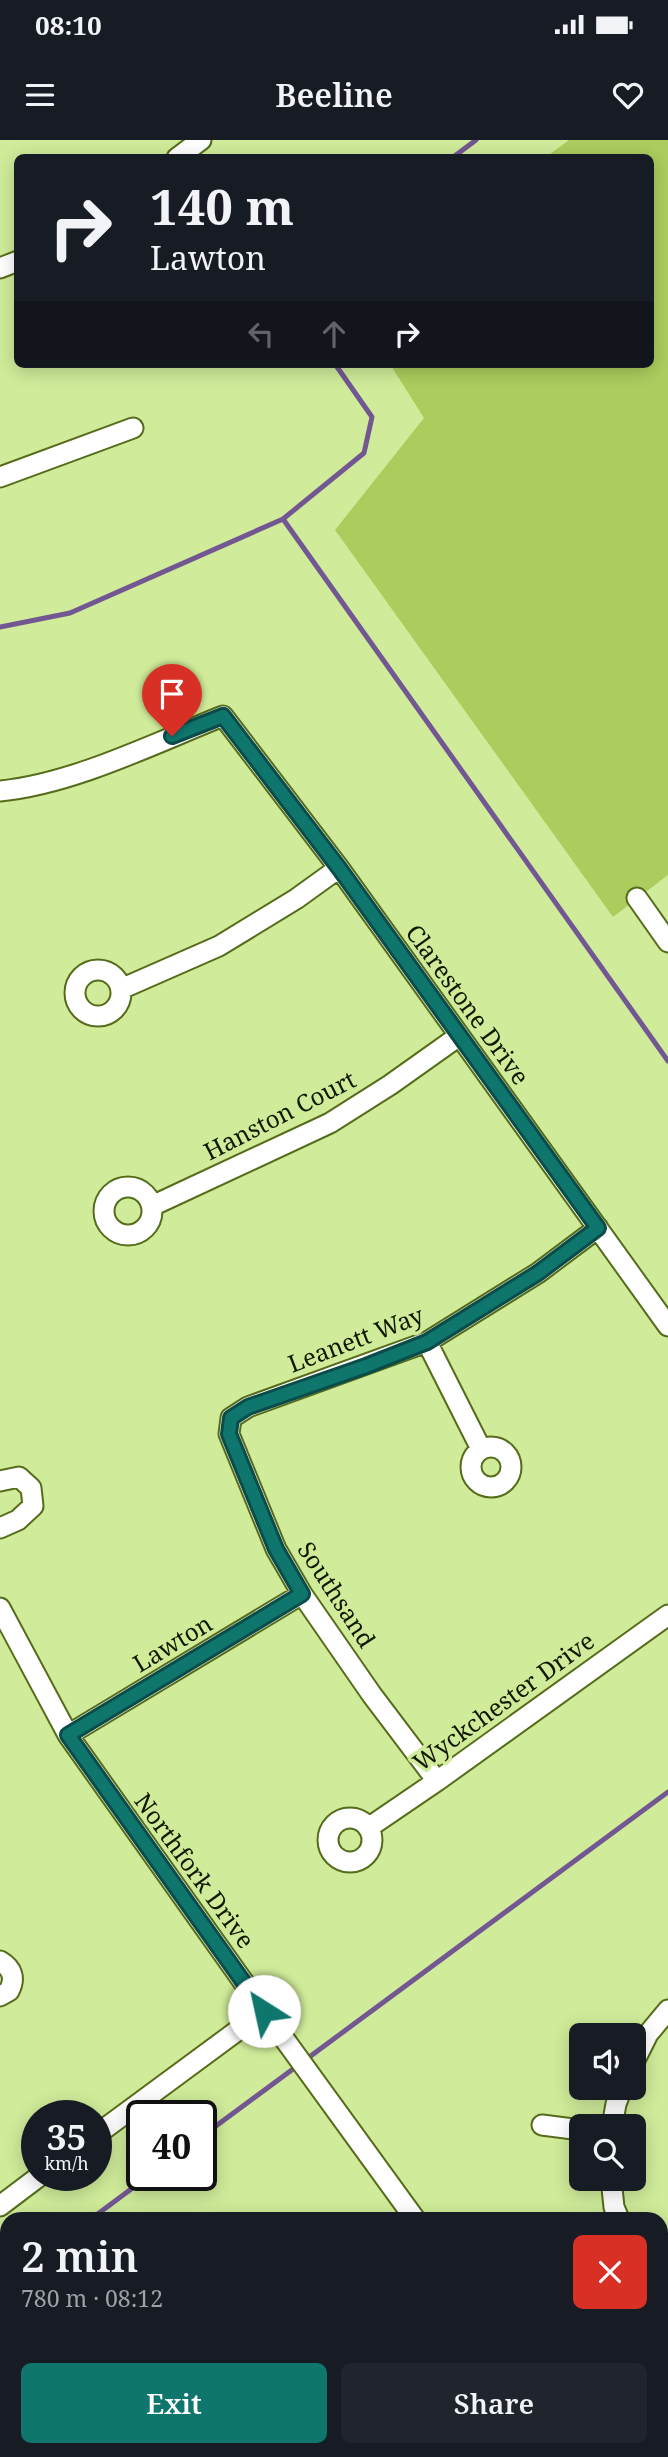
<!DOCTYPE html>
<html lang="en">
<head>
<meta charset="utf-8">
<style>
	:root { --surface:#171b24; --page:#20242c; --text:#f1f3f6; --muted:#9ea1a6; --accent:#0f766e }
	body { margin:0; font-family:"Noto Serif",serif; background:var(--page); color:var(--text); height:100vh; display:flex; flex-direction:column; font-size:26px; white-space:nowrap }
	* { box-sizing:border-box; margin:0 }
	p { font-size:23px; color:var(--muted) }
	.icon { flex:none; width:38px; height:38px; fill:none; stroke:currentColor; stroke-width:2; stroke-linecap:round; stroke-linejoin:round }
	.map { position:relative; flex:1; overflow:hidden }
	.sheet { position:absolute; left:0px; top:2072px; width:668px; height:245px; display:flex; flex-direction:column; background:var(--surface); border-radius:21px 21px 0 0; box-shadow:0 4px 18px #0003 }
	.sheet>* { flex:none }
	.top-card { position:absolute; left:14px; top:14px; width:640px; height:214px; border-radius:10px; box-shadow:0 4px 18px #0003; background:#171b24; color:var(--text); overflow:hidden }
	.fabs { position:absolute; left:569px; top:1883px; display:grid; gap:14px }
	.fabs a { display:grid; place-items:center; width:77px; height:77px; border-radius:10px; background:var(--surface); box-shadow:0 4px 18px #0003; font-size:35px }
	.speed { position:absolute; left:21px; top:1960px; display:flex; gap:14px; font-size:35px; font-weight:700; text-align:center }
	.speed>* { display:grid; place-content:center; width:91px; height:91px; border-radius:50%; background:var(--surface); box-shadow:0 4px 18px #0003; line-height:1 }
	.speed small { font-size:18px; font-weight:400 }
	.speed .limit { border:4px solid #111; border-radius:10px; background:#fff; color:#111 }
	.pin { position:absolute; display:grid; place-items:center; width:60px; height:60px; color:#fff; margin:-72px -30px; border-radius:50% 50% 50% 0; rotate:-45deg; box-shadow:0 0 7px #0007 }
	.pin .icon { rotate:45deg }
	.me { position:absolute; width:77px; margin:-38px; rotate:325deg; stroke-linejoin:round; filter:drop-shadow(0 0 5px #0008) }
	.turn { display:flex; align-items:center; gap:24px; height:147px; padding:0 21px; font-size:32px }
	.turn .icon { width:91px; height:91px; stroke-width:2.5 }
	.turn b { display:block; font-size:49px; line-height:60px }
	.lanes { display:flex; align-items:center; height:66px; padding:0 21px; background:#0003; justify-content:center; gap:35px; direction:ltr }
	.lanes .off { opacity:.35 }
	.round { display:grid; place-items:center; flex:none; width:74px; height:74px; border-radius:10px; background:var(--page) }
	.headline { display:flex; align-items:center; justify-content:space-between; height:119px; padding:0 21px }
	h1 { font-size:42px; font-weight:600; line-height:52px }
	.cta { display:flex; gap:14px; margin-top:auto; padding:14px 21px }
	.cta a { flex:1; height:80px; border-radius:10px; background:var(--accent); color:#fff; font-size:28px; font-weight:600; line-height:80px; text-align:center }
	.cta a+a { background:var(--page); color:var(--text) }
	.status { display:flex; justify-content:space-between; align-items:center; height:49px; padding:0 35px; background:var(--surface); direction:ltr }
	.status svg { height:19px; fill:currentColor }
	header { display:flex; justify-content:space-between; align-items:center; height:91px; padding:0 21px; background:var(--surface); font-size:32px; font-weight:600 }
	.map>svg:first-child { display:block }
</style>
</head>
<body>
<div class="status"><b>08:10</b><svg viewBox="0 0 49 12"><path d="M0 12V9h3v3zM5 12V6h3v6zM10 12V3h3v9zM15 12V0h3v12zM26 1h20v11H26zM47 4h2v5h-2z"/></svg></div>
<header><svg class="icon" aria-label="menu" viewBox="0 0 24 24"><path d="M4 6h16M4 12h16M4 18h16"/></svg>Beeline<svg class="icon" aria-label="heart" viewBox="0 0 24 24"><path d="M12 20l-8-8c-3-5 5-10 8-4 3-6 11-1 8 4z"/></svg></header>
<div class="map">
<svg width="668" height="2317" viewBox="0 0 668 2317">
	<rect width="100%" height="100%" fill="#d0ec9a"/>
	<path fill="#accd5e" d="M 569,0 L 668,0 L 668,735 L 613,777 L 335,390 L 424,278 L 390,224 L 651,224 L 651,18 L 546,17 Z
		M 238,2310 L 276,2310 L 291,2317 L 235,2317 Z"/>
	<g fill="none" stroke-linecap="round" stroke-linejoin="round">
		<path stroke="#735792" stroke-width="5" d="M 452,18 L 476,0
			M 283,379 L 668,921
			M 0,487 L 70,473 L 283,379 L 364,313 L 372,277 L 335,224
			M 201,1997 L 668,1652
			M 91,2079 L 150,2035
			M 0,2146 L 7,2141"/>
		<defs>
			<path id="minor" d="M 177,18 L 201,0
				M 0,128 L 18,121
				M 0,337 L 133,288
				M 0,651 C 73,644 155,603 223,576 L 339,728 L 668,1186
				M 637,758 L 668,802
				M75 853a23 23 0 1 1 46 0a23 23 0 1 1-46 0Z
				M 121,849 L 219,806 L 296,759 L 339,728
				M104 1071a24 24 0 1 1 48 0a24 24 0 1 1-48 0Z
				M 152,1066 L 330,983 L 390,945 L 459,896
				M 427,1202 L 481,1309
				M471 1327a20 20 0 1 1 40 0a20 20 0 1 1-40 0Z
				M 0,1341 L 19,1337 L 31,1348 L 33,1366 L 18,1380 L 0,1388
				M 0,1468 L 68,1595 L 264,1871 L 415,2079
				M 68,1595 L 302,1454
				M 437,1641 L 372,1555 L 302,1454 L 276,1409 L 229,1294 L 231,1278 L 248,1267 L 427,1202 L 538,1133 L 598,1088
				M328 1700a22 22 0 1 1 44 0a22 22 0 1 1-44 0Z
				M 368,1688 L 437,1641 L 668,1475
				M 0,1821 C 12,1828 16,1838 9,1851 L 0,1856
				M 634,1922 L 648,1894 L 668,1870
				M 542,1985 L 581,1990
				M 612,1986 L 616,1964 L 622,1948
				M 96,1995 L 264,1871
				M 611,2039 L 614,2067 L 619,2079
				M 0,2066 L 41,2035
				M 662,2162 L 668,2171
				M 302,2310 L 312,2317
				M 584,2310 L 589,2317
				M 45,2317 L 55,2310
				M 402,2317 L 412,2310"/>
		</defs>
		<use href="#minor" stroke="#566c1a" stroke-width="23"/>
		<use href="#minor" stroke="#fff" stroke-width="19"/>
	</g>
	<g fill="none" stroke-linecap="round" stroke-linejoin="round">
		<defs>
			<path id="route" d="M 172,596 L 223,576 L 339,728 L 598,1088 L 538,1133 L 427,1202 L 366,1226 L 248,1267 L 231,1278 L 229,1294 L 276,1409 L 302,1454 L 68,1595 L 264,1871"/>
		</defs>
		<use href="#route" stroke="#0a4d48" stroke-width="18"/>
		<use href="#route" stroke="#0f766e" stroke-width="12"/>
	</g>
	<g text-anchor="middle" stroke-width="7" stroke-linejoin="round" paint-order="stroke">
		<g font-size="24" fill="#101900" stroke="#d0ec9a">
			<text transform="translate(467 865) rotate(54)" y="8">Clarestone Drive</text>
			<text transform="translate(280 976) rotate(-27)" y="8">Hanston Court</text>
			<text transform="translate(356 1200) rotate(-21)" y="8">Leanett Way</text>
			<text transform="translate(336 1455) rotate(57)" y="8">Southsand</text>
			<text transform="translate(173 1504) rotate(-31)" y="8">Lawton</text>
			<text transform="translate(504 1562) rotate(-36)" y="8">Wyckchester Drive</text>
			<text transform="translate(194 1731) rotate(54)" y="8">Northfork Drive</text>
		</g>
	</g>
</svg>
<div class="fabs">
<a><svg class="icon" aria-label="sound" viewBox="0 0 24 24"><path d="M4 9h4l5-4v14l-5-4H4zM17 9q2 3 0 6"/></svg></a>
<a><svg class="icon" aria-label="search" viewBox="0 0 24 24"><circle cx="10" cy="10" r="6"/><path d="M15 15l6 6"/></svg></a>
</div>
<div class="speed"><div>35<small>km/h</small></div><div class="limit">40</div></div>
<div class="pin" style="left:172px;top:596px;background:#d93025"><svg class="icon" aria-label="arrive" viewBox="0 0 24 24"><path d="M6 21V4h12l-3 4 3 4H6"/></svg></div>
<svg class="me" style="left:264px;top:1871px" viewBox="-20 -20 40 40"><circle r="19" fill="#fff"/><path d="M0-13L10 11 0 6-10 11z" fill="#0f766e"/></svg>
<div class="top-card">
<div class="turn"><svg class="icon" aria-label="right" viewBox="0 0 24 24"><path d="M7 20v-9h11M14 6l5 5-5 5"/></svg><div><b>140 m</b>Lawton</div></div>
<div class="lanes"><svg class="icon off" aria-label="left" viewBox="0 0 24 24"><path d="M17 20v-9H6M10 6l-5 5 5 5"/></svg><svg class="icon off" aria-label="ahead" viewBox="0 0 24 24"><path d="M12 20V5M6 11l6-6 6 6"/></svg><svg class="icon" aria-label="right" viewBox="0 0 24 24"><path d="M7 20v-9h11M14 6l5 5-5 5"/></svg></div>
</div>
<section class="sheet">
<div class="headline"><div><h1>2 min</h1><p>780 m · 08:12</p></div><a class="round" style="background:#d93025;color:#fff"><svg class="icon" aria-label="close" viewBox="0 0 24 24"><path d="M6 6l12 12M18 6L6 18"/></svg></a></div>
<div class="cta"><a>Exit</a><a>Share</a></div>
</section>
</div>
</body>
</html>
